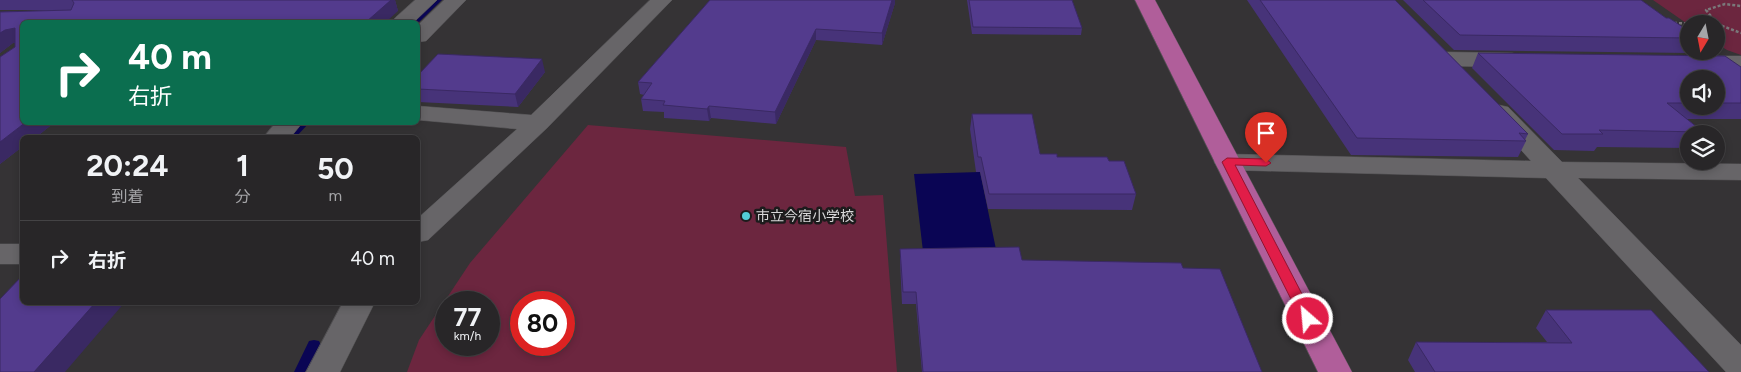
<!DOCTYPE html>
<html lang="ja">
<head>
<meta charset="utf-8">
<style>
	:root { --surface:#282628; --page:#302e30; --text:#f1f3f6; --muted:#a5a5a8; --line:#444345 }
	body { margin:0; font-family:Figtree,"Noto Sans JP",sans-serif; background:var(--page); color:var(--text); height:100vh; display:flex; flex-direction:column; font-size:19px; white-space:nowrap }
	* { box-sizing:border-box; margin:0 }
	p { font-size:16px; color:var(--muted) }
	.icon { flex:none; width:28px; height:28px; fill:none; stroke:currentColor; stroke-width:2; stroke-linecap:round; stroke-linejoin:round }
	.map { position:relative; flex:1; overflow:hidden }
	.side { position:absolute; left:20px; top:135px; width:400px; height:170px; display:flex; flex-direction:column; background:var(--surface); border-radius:8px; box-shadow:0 2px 8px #0003,0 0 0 1px var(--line) }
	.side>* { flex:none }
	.hud { position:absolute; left:20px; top:20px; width:400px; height:105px; border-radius:8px; box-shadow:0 2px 8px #0003,0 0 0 1px var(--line); background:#0b6e4f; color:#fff; overflow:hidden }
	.needle { width:32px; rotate:190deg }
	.controls { position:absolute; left:1680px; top:15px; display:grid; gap:10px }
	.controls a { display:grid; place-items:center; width:45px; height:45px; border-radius:50%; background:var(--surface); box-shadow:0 2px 8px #0003,0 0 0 1px var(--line); font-size:25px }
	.speed { position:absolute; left:435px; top:291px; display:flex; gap:10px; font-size:25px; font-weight:700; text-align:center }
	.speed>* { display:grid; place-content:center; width:65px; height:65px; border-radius:50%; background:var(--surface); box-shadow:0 2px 8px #0003,0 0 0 1px var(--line); line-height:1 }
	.speed small { font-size:12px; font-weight:400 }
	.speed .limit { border:8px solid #d22; background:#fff; color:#111 }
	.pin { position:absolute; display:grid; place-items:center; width:42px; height:42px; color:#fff; margin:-51px -21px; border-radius:50% 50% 50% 0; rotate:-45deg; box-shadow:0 0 5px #0007 }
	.pin .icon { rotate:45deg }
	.me { position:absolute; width:55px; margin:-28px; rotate:333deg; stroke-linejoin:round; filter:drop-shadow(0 0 4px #0008) }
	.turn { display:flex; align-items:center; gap:18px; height:105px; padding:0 25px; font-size:22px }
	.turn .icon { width:65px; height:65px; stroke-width:2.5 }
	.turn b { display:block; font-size:35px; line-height:42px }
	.eta { display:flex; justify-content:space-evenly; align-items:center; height:85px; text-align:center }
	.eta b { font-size:30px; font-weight:700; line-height:35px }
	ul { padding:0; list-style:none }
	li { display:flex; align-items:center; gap:15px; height:75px; padding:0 25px; border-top:1px solid var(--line) }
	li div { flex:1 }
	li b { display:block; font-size:19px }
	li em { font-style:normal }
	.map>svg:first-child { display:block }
</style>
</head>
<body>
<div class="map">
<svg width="1741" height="372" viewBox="0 0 1741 372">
	<rect width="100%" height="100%" fill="#353335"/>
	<path fill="#6c263f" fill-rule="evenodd" d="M 1653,0 L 1741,0 L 1741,55 L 1727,50 L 1716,43 L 1716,24 L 1689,25 Z
		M 588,125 L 846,147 L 855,196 L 883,195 L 897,372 L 407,372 L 419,340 L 470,263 ZM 489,302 L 489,345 L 446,345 L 446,302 ZM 564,302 L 564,345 L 521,345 L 521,302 Z"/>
	<path fill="#0a0554" d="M 980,172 L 998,259 L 924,260 L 914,174 Z"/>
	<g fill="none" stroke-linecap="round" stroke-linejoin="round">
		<path fill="#0a0554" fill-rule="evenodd" d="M 433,0 L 442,0 L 418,23 L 409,22 Z
			M 299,122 L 310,122 L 295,138 L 283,138 Z
			M 314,340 L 319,341 L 321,345 L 308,372 L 294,372 L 309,341 Z"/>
		<defs>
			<path id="minor" d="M 415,0 L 437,0 L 414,22 L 392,22 L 395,18 Z
				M 444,0 L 466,0 L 426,41 L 418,42 L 418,25 Z
				M 650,0 L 672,0 L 547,128 L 428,240 L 418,242 L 418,218 L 517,129 L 418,120 L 418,106 L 531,115 Z
				M 1447,52 L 1512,53 L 1520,55 L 1523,60 L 1520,65 L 1512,67 L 1447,66 L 1439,64 L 1436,59 L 1439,54 Z
				M 1698,56 L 1741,56 L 1741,70 L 1698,70 L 1690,68 L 1687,63 L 1690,58 Z
				M 1499,105 L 1508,107 L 1562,162 L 1741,164 L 1741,180 L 1578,178 L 1741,345 L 1741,372 L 1726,372 L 1546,178 L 1227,170 L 1218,168 L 1214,162 L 1218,156 L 1227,154 L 1531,161 L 1487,112 L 1490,107 Z
				M 276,122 L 303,122 L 290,138 L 263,138 Z
				M 0,244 L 22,244 L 22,264 L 0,264 Z
				M 343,302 L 375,302 L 340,372 L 306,372 Z"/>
			<path id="trunk" d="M 1135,0 L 1155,0 L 1352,372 L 1318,372 Z"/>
		</defs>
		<use href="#minor" stroke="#515052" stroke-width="1"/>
		<use href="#trunk" stroke="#515052" stroke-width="1"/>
		<path stroke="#7a787a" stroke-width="2.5" stroke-dasharray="3 2" stroke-linecap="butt" d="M 1674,23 L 1713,24
			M 1717,24 L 1706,10 L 1725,4 L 1741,6
			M 1717,24 L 1741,33"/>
		<use href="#minor" fill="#676568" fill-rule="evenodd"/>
		<use href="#trunk" fill="#b05e9a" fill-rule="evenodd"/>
	</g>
	<path fill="#473379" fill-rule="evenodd" d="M 0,0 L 395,0 L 398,11 L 22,22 L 55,122 L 35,138 L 22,138 L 22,147 L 0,164 L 0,57 L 15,47 L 15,43 L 13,43 L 0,53 L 0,12 L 52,10 L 0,10 Z
		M 710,0 L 895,0 L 895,3 L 882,45 L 816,40 L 776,124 L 711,118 L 709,121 L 664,118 L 664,112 L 643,111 L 641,99 L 644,95 L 640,94 L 638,82 Z
		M 967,0 L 1072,0 L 1082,28 L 1081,35 L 972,34 Z
		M 1247,0 L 1395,0 L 1528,134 L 1525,140 L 1526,141 L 1518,157 L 1351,155 Z
		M 1403,0 L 1641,0 L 1666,18 L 1689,31 L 1689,51 L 1692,51 L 1691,53 L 1454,50 Z
		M 1478,53 L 1741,67 L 1741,119 L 1687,119 L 1703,132 L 1702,134 L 1689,134 L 1689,148 L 1597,147 L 1594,151 L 1554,150 L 1472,68 ZM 1689,79 L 1716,79 L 1716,106 L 1689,106 Z
		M 545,72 L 518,107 L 418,102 L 418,75 Z
		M 972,114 L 1040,154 L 1057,157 L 1109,161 L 1136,194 L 1132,210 L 988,209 L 980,172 L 976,172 L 970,129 Z
		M 900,249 L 1022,260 L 1183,268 L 1262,372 L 922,372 L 916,304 L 902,304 L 900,261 Z
		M 1546,310 L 1709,372 L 1415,372 L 1408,360 L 1416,342 L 1547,342 L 1536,328 Z"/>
	<path fill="#3a2963" d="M 377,0 L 395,0 L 398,11 L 386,22 L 366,22 Z
		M 892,0 L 895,0 L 895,3 L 882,45 L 882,33 Z
		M 15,28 L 22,42 L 13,43 L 0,53 L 0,33 L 5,30 Z
		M 816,29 L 816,40 L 776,124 L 775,112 Z
		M 542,59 L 545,72 L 518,107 L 515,94 Z
		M 709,106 L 711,118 L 709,121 L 707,109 Z
		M 26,122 L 55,122 L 35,138 L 22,138 L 22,147 L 0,164 L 0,142 Z
		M 96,302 L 125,302 L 65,372 L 34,372 Z"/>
	<path fill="#533b8d" stroke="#3a2963" d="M 72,0 L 391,0 L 366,22 L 22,22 L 22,122 L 26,122 L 0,142 L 0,57 L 15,47 L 15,28 L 5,30 L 0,33 L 0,12 L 71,10 L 74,3 Z
		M 710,0 L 892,0 L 882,33 L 816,29 L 775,112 L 709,106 L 707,109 L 663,105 L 665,101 L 641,99 L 652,83 L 638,82 Z
		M 969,0 L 1072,0 L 1082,28 L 973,27 Z
		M 1260,0 L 1395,0 L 1528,134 L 1519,133 L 1526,141 L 1357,138 Z
		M 1423,0 L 1641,0 L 1666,18 L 1669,18 L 1689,31 L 1689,38 L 1460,35 Z
		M 1478,53 L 1725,56 L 1741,67 L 1741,103 L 1716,103 L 1716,79 L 1689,79 L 1689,103 L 1667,103 L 1703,132 L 1599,130 L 1603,134 L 1562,134 Z
		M 438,54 L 542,59 L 515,94 L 418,89 L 418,75 Z
		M 972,114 L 1032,114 L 1040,154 L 1057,154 L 1057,157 L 1107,157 L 1109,161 L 1124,161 L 1136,194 L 989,194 L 981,157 L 978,157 Z
		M 1019,247 L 1022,260 L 1181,263 L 1183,268 L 1220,269 L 1262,372 L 923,372 L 916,292 L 903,292 L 900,249 Z
		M 22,276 L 22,302 L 96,302 L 34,372 L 0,372 L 0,299 Z
		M 1546,310 L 1651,310 L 1709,372 L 1435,372 L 1416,342 L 1572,343 Z"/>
	<path fill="#e11d48" stroke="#92132f" d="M 1227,158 L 1266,159 L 1271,163 L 1266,166 L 1235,165 L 1315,319 L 1313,323 L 1303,323 L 1301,319 L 1222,162 Z"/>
	<circle fill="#52ccd6" stroke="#1c1b1c" stroke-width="2" cx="746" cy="216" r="5"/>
	<g text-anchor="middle" stroke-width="5" stroke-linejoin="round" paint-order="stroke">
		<g font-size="14" fill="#d9d8d9" stroke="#1c1b1c" text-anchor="start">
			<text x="756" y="221">市立今宿小学校</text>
		</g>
	</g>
</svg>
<div class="controls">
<a><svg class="needle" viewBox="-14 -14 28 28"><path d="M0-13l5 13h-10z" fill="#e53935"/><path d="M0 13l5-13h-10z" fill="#a5a5a8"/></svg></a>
<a><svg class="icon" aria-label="sound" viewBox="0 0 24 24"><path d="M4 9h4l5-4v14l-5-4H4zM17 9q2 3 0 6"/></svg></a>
<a><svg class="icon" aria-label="layers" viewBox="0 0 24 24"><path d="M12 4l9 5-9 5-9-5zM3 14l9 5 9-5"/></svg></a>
</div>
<div class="speed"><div>77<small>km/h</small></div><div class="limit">80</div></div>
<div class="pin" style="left:1266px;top:163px;background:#d93025"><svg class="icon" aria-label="arrive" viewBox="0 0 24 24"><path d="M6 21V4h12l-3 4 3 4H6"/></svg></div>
<svg class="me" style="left:1308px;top:319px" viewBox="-20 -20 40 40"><circle r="17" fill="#e11d48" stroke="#fff" stroke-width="3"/><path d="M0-11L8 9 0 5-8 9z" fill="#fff"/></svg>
<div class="hud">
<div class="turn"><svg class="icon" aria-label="right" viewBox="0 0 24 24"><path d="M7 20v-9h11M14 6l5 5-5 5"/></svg><div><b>40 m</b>右折</div></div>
</div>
<section class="side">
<div class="eta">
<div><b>20:24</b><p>到着</p></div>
<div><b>1</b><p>分</p></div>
<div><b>50</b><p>m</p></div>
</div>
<ul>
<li><svg class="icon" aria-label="right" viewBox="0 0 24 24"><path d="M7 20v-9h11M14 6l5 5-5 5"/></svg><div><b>右折</b></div><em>40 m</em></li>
</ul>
</section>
</div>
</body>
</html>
